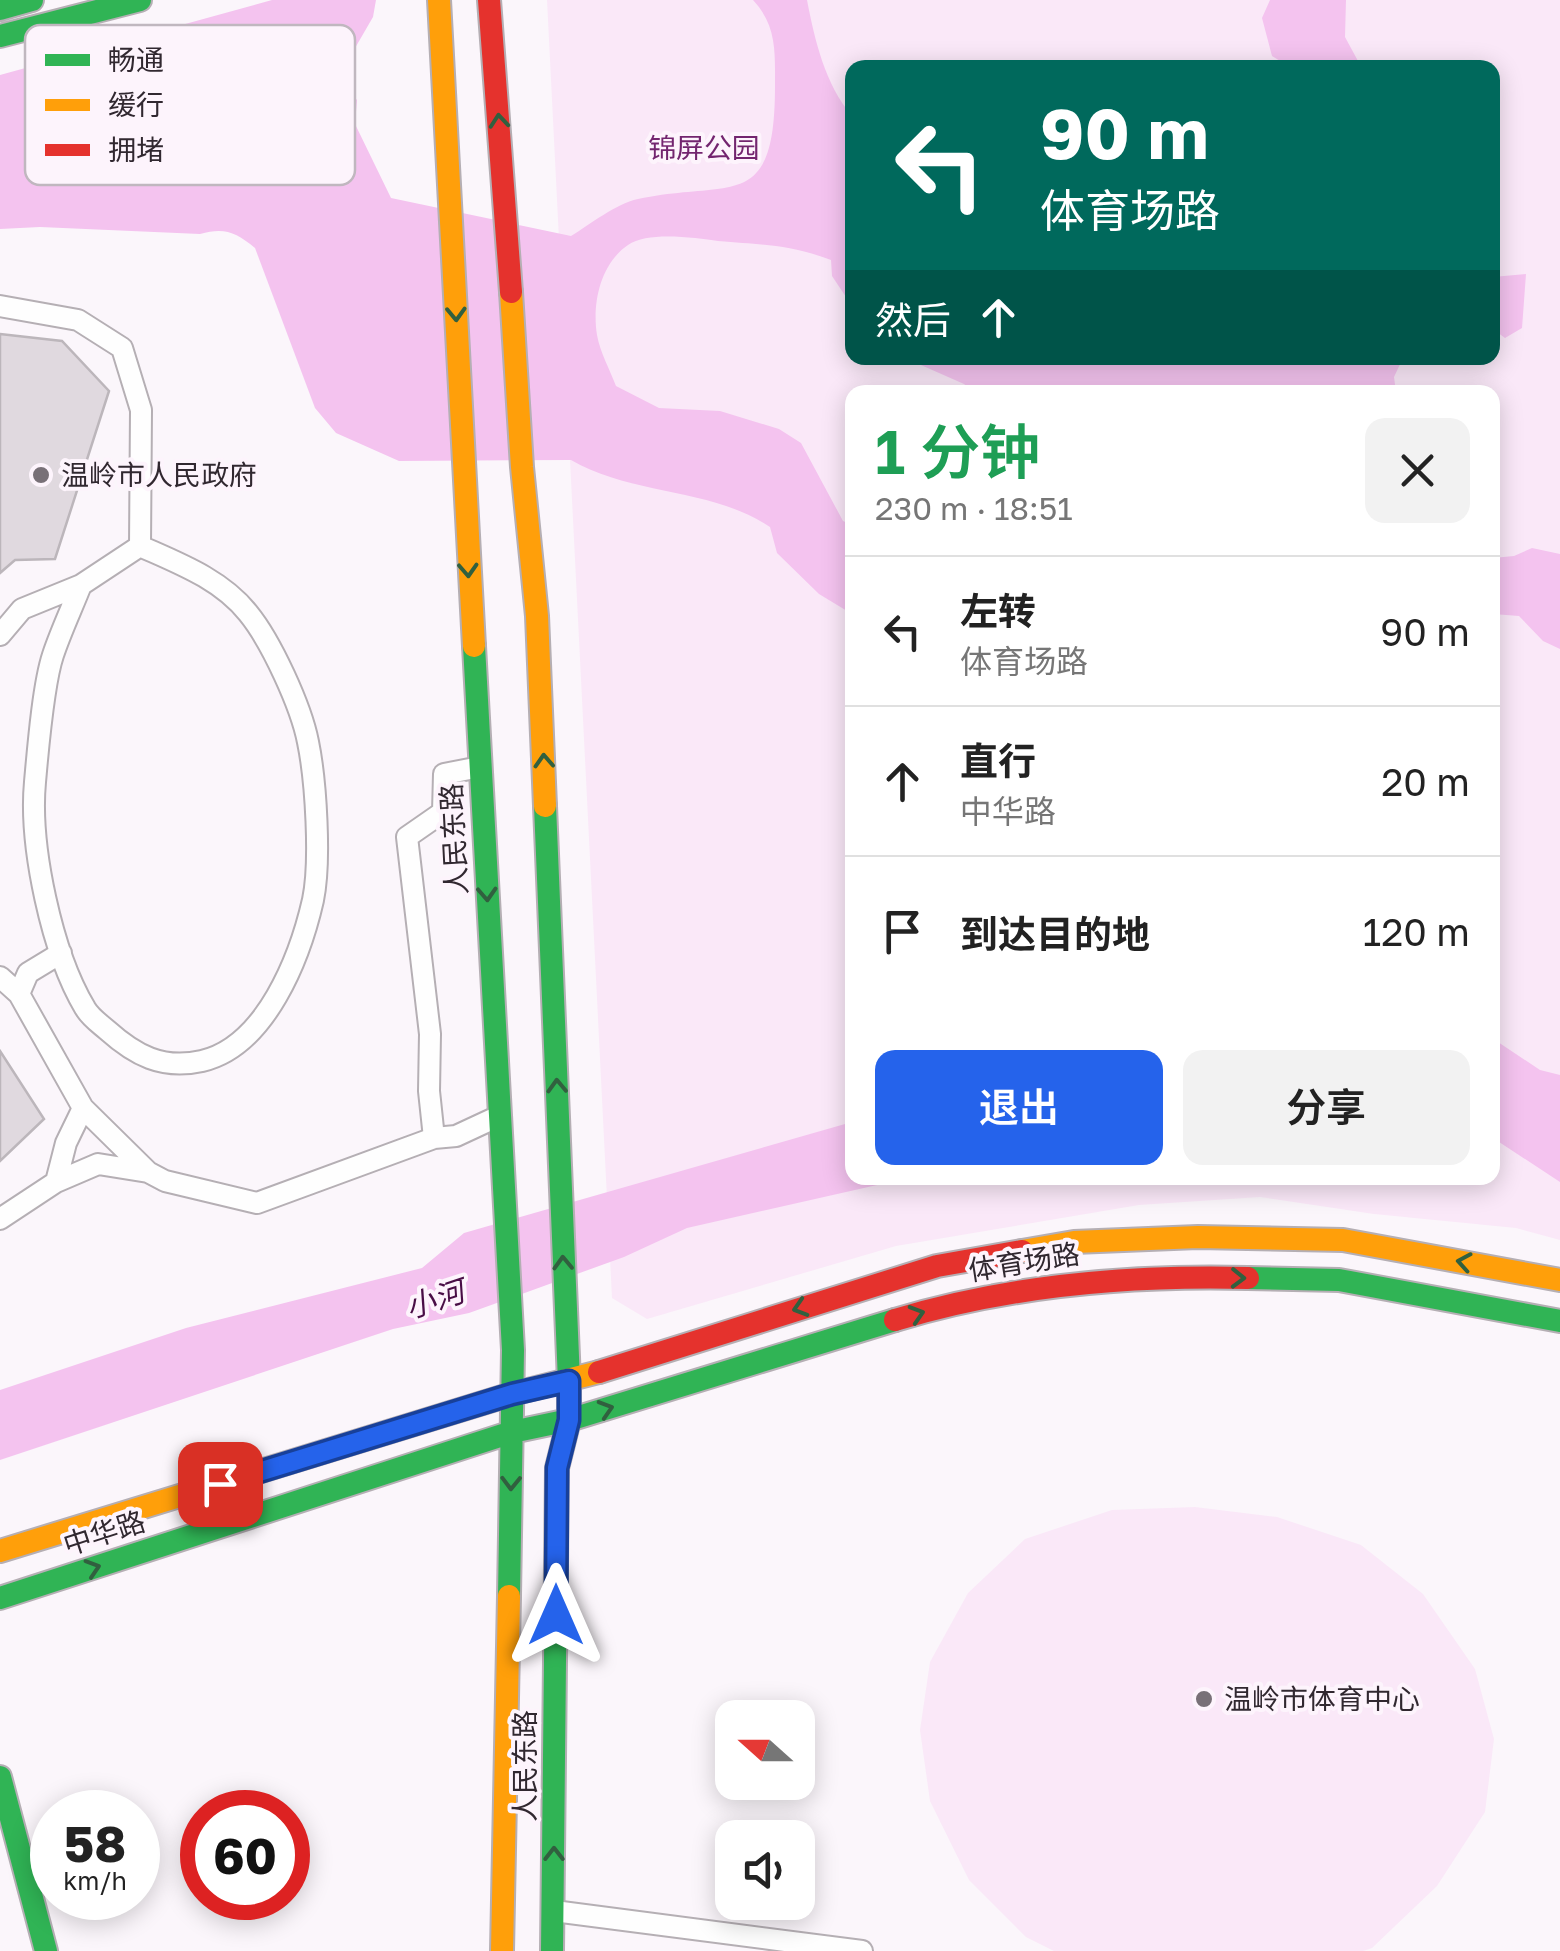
<!DOCTYPE html>
<html lang="zh">
<head>
<meta charset="utf-8">
<style>
	:root { --surface:#fff; --page:#f2f2f2; --text:#222; --muted:#767676; --line:#e0e0e0; --accent:#2563eb }
	body { margin:0; font-family:"Golos Text","Noto Sans SC",sans-serif; background:var(--page); color:var(--text); height:100vh; display:flex; flex-direction:column; font-size:38px; white-space:nowrap }
	* { box-sizing:border-box; margin:0 }
	p { font-size:32px; color:var(--muted) }
	.icon { flex:none; width:55px; height:55px; fill:none; stroke:currentColor; stroke-width:2; stroke-linecap:round; stroke-linejoin:round }
	.map { position:relative; flex:1; overflow:hidden }
	.sheet { position:absolute; left:845px; top:385px; width:655px; height:800px; display:flex; flex-direction:column; background:var(--surface); border-radius:20px; box-shadow:0 5px 25px #0003 }
	.sheet>* { flex:none }
	.guide { position:absolute; left:845px; top:60px; width:655px; height:305px; border-radius:20px; box-shadow:0 5px 25px #0003; background:#00695c; color:#fff; overflow:hidden }
	.needle { width:65px; rotate:291deg }
	.tools { position:absolute; left:715px; top:1700px; display:grid; gap:20px }
	.tools a { display:grid; place-items:center; width:100px; height:100px; border-radius:20px; background:var(--surface); box-shadow:0 5px 25px #0003; font-size:50px }
	.speed { position:absolute; left:30px; top:1790px; display:flex; gap:20px; font-size:50px; font-weight:700; text-align:center }
	.speed>* { display:grid; place-content:center; width:130px; height:130px; border-radius:50%; background:var(--surface); box-shadow:0 5px 25px #0003; line-height:1 }
	.speed small { font-size:25px; font-weight:400 }
	.speed .limit { border:15px solid #d22; background:#fff; color:#111 }
	.pin { position:absolute; display:grid; place-items:center; width:85px; height:85px; color:#fff; margin:-42px; border-radius:20px; box-shadow:0 5px 15px #0006 }
	.me { position:absolute; width:110px; margin:-55px; rotate:0deg; stroke-linejoin:round; filter:drop-shadow(0 0 8px #0008) }
	.turn { display:flex; align-items:center; gap:35px; height:210px; padding:0 30px; font-size:45px }
	.turn .icon { width:130px; height:130px; stroke-width:2.5 }
	.turn b { display:block; font-size:70px; line-height:85px }
	.then { display:flex; align-items:center; height:95px; padding:0 30px; background:#0003; gap:20px; font-size:38px }
	.round { display:grid; place-items:center; flex:none; width:105px; height:105px; border-radius:20px; background:var(--page) }
	.head { display:flex; align-items:center; justify-content:space-between; height:170px; padding:0 30px }
	h1 { font-size:60px; font-weight:600; line-height:75px; color:#1e9e55 }
	.primary-button { display:flex; gap:20px; margin-top:auto; padding:20px 30px }
	.primary-button a { flex:1; height:115px; border-radius:20px; background:var(--accent); color:#fff; font-size:40px; font-weight:600; line-height:115px; text-align:center }
	.primary-button a+a { background:var(--page); color:var(--text) }
	ul { padding:0; list-style:none }
	li { display:flex; align-items:center; gap:30px; height:150px; padding:0 30px; border-top:2px solid var(--line) }
	li div { flex:1 }
	li b { display:block; font-size:38px }
	li em { font-style:normal }
	.map>svg:first-child { display:block }
</style>
</head>
<body>
<div class="map">
<svg width="1560" height="1951" viewBox="0 0 1560 1951">
	<rect width="100%" height="100%" fill="#fbf6fb"/>
	<path fill="#fae8f8" fill-rule="evenodd" d="M 547,0 L 1560,0 L 1560,1240 L 1516,1228 L 1374,1214 L 1260,1197 L 1139,1205 L 896,1246 L 647,1319 L 612,1298 ZM 852,68 L 1492,68 L 1492,358 L 852,358 ZM 852,392 L 1492,392 L 1492,1178 L 852,1178 Z
		M 1195,1507 L 1277,1517 L 1361,1545 L 1423,1594 L 1475,1669 L 1494,1739 L 1485,1812 L 1437,1886 L 1372,1948 L 1363,1951 L 1054,1951 L 1026,1937 L 969,1880 L 930,1801 L 920,1730 L 930,1662 L 968,1593 L 1025,1539 L 1112,1510 Z"/>
	<path fill="#f4c3ef" d="M 272,0 L 376,0 L 373,17 L 351,55 L 345,86 L 357,100 L 355,124 L 391,198 L 571,236 C 591,224 615,204 638,199 C 732,179 775,214 775,86 C 775,52 777,26 753,0 L 807,0 C 815,41 825,84 852,116 L 852,306 L 832,276 L 831,260 C 788,244 763,245 718,241 C 695,238 648,231 628,245 C 600,264 592,304 597,335 C 600,352 610,370 616,386 L 659,408 L 720,411 L 779,429 L 801,443 L 843,521 L 852,525 L 852,614 L 819,594 L 777,553 L 770,527 C 710,487 633,496 571,460 L 399,461 L 336,433 L 315,408 L 255,248 C 236,232 224,227 200,234 L 40,227 L 0,229 L 0,75 Z
		M 1270,0 L 1346,0 L 1345,37 L 1358,61 L 1355,67 L 1290,67 L 1272,56 L 1262,18 Z
		M 1526,274 L 1522,328 L 1505,338 L 1493,329 L 1493,277 Z
		M 905,358 L 1403,358 L 1394,377 L 1396,392 L 975,392 L 964,384 Z
		M 1532,548 L 1560,554 L 1560,649 L 1543,641 L 1519,616 L 1493,614 L 1493,558 L 1514,556 Z
		M 1492,1038 L 1540,1070 L 1560,1075 L 1560,1182 L 1493,1138 Z
		M 852,1122 L 852,1178 L 908,1178 L 687,1228 L 624,1257 L 469,1313 L 393,1329 L 0,1460 L 0,1390 L 186,1328 L 422,1268 L 464,1233 Z"/>
	<path fill="#e0d9df" stroke="#bcb6bb" stroke-width="2.5" d="M 0,334 L 62,341 L 109,391 L 55,559 L 15,560 L 0,573 Z
		M 0,1051 L 44,1119 L 0,1161 Z"/>
	<g fill="none" stroke-linecap="round" stroke-linejoin="round">
		<defs>
			<path id="street" d="M 0,306 L 78,320 L 122,348 L 141,410 L 140,546
				M 81,585 C 72,608 61,631 53,655 C 43,685 38,749 35,782 C 29,846 52,953 85,1008 C 90,1017 99,1023 107,1030 C 135,1055 162,1070 202,1061 C 266,1046 300,957 313,900 C 321,862 316,781 308,742 C 301,706 271,641 248,613 C 221,579 178,563 140,546
				M 0,635 L 22,609 L 81,585 L 140,546
				M 61,953 L 28,973 L 19,994 L 83,1108 L 148,1172 L 165,1181 L 257,1203 L 434,1138 L 456,1136 L 499,1116
				M 0,977 L 19,994
				M 434,1138 L 429,1091 L 430,1034 L 407,837 L 443,812 L 444,774 L 480,767
				M 56,1182 L 66,1143 L 83,1108
				M 0,1219 L 56,1182 L 98,1164 L 148,1172
				M 554,1911 L 862,1951"/>
			<path id="fast" d="M 0,9 L 32,0
				M 0,36 L 140,0
				M 474,646 L 513,1350 L 509,1596
				M 545,806 L 569,1381 L 569,1420 L 557,1468 L 552,1951
				M 1248,1278 L 1339,1280 L 1560,1321
				M 0,1598 L 512,1432 L 569,1420 L 895,1320
				M 0,1777 L 46,1951"/>
			<path id="slow" d="M 439,0 L 474,646
				M 511,292 L 522,467 L 537,616 L 545,806
				M 1022,1251 L 1074,1242 L 1198,1237 L 1343,1240 L 1560,1280
				M 0,1551 L 512,1394 L 599,1372
				M 502,1951 L 509,1596"/>
			<path id="jam" d="M 489,0 L 511,292
				M 895,1320 C 1010,1285 1128,1275 1248,1278
				M 599,1372 L 937,1266 L 1022,1251"/>
		</defs>
		<use href="#street" stroke="#b5afb4" stroke-width="24"/>
		<use href="#fast" stroke="#b5afb4" stroke-width="26"/>
		<use href="#slow" stroke="#b5afb4" stroke-width="26"/>
		<use href="#jam" stroke="#b5afb4" stroke-width="26"/>
		<use href="#street" stroke="#fefefe" stroke-width="20"/>
		<use href="#fast" stroke="#30b455" stroke-width="22"/>
		<use href="#slow" stroke="#ff9f0a" stroke-width="22"/>
		<use href="#jam" stroke="#e5322d" stroke-width="22"/>
	</g>
	<defs><path id="oneway-chevron" d="M-2-3.5L2.5 0L-2 3.5" fill="none" stroke-width="1.6" stroke-linecap="round" stroke-linejoin="round" transform="scale(2.5)"/></defs>
	<g stroke="#31603f">
		<use href="#oneway-chevron" transform="translate(499 121) rotate(-95)"/>
		<use href="#oneway-chevron" transform="translate(456 314) rotate(88)"/>
		<use href="#oneway-chevron" transform="translate(468 570) rotate(87)"/>
		<use href="#oneway-chevron" transform="translate(544 761) rotate(-93)"/>
		<use href="#oneway-chevron" transform="translate(487 894) rotate(87)"/>
		<use href="#oneway-chevron" transform="translate(557 1086) rotate(-92)"/>
		<use href="#oneway-chevron" transform="translate(1464 1262) rotate(-170)"/>
		<use href="#oneway-chevron" transform="translate(563 1263) rotate(-92)"/>
		<use href="#oneway-chevron" transform="translate(1238 1278) rotate(1)"/>
		<use href="#oneway-chevron" transform="translate(800 1308) rotate(163)"/>
		<use href="#oneway-chevron" transform="translate(917 1314) rotate(-17)"/>
		<use href="#oneway-chevron" transform="translate(606 1409) rotate(-17)"/>
		<use href="#oneway-chevron" transform="translate(511 1483) rotate(91)"/>
		<use href="#oneway-chevron" transform="translate(93 1568) rotate(-18)"/>
		<use href="#oneway-chevron" transform="translate(554 1854) rotate(-90)"/>
	</g>
	<g fill="none" stroke-linecap="round" stroke-linejoin="round">
		<defs>
			<path id="route" d="M 220,1484 L 512,1394 L 569,1381 L 569,1420 L 557,1468 L 556,1615"/>
		</defs>
		<use href="#route" stroke="#184099" stroke-width="25"/>
		<use href="#route" stroke="#2563eb" stroke-width="18"/>
	</g>
	<g fill="#787077" stroke="#fdf4fc" stroke-width="4">
		<circle cx="41" cy="475" r="10"/>
		<circle cx="1204" cy="1699" r="10"/>
	</g>
	<g text-anchor="middle" stroke-width="8" stroke-linejoin="round" paint-order="stroke">
		<g font-size="28" fill="#73256f" stroke="#fdf4fc">
			<text x="704" y="158">锦屏公园</text>
		</g>
		<g font-size="28" fill="#312830" stroke="#fdf4fc" text-anchor="start">
			<text x="61" y="485">温岭市人民政府</text>
			<text x="1224" y="1709">温岭市体育中心</text>
		</g>
		<g font-size="28" fill="#312830" stroke="#fdf4fc">
			<text transform="translate(454 839) rotate(-93)" y="10">人民东路</text>
			<text transform="translate(1024 1262) rotate(-9)" y="10">体育场路</text>
			<text transform="translate(104 1533) rotate(-18)" y="10">中华路</text>
			<text transform="translate(525 1766) rotate(-90)" y="10">人民东路</text>
		</g>
		<g font-size="30" font-style="italic" fill="#490e46" stroke="#fdf4fc">
			<text transform="translate(435 1300) rotate(-18)" y="10">小河</text>
		</g>
	</g>
	<rect x="25" y="25" width="330" height="160" rx="15" fill="#fdf4fc" stroke="#c0b7bf" stroke-width="2.5"/>
	<rect x="45" y="54" width="45" height="12" fill="#30b455"/>
	<rect x="45" y="99" width="45" height="12" fill="#ff9f0a"/>
	<rect x="45" y="144" width="45" height="12" fill="#e5322d"/>
	<g font-size="28" fill="#312830">
		<text x="108" y="70">畅通</text>
		<text x="108" y="115">缓行</text>
		<text x="108" y="160">拥堵</text>
	</g>
</svg>
<div class="tools">
<a><svg class="needle" viewBox="-14 -14 28 28"><path d="M0-13l5 13h-10z" fill="#e53935"/><path d="M0 13l5-13h-10z" fill="#767676"/></svg></a>
<a><svg class="icon" aria-label="sound" viewBox="0 0 24 24"><path d="M4 9h4l5-4v14l-5-4H4zM17 9q2 3 0 6"/></svg></a>
</div>
<div class="speed"><div>58<small>km/h</small></div><div class="limit">60</div></div>
<div class="pin" style="left:220px;top:1484px;background:#d93025"><svg class="icon" aria-label="arrive" viewBox="0 0 24 24"><path d="M6 21V4h12l-3 4 3 4H6"/></svg></div>
<svg class="me" style="left:556px;top:1615px" viewBox="-20 -20 40 40"><path d="M0-17L14 15 0 8-14 15z" fill="#2563eb" stroke="#fff" stroke-width="4"/></svg>
<div class="guide">
<div class="turn"><svg class="icon" aria-label="left" viewBox="0 0 24 24"><path d="M17 20v-9H6M10 6l-5 5 5 5"/></svg><div><b>90 m</b>体育场路</div></div>
<div class="then">然后<svg class="icon" aria-label="ahead" viewBox="0 0 24 24"><path d="M12 20V5M6 11l6-6 6 6"/></svg></div>
</div>
<section class="sheet">
<div class="head"><div><h1>1 分钟</h1><p>230 m · 18:51</p></div><a class="round"><svg class="icon" aria-label="close" viewBox="0 0 24 24"><path d="M6 6l12 12M18 6L6 18"/></svg></a></div>
<ul>
<li><svg class="icon" aria-label="left" viewBox="0 0 24 24"><path d="M17 20v-9H6M10 6l-5 5 5 5"/></svg><div><b>左转</b><p>体育场路</p></div><em>90 m</em></li>
<li><svg class="icon" aria-label="ahead" viewBox="0 0 24 24"><path d="M12 20V5M6 11l6-6 6 6"/></svg><div><b>直行</b><p>中华路</p></div><em>20 m</em></li>
<li><svg class="icon" aria-label="arrive" viewBox="0 0 24 24"><path d="M6 21V4h12l-3 4 3 4H6"/></svg><div><b>到达目的地</b></div><em>120 m</em></li>
</ul>
<div class="primary-button"><a>退出</a><a>分享</a></div>
</section>
</div>
</body>
</html>
